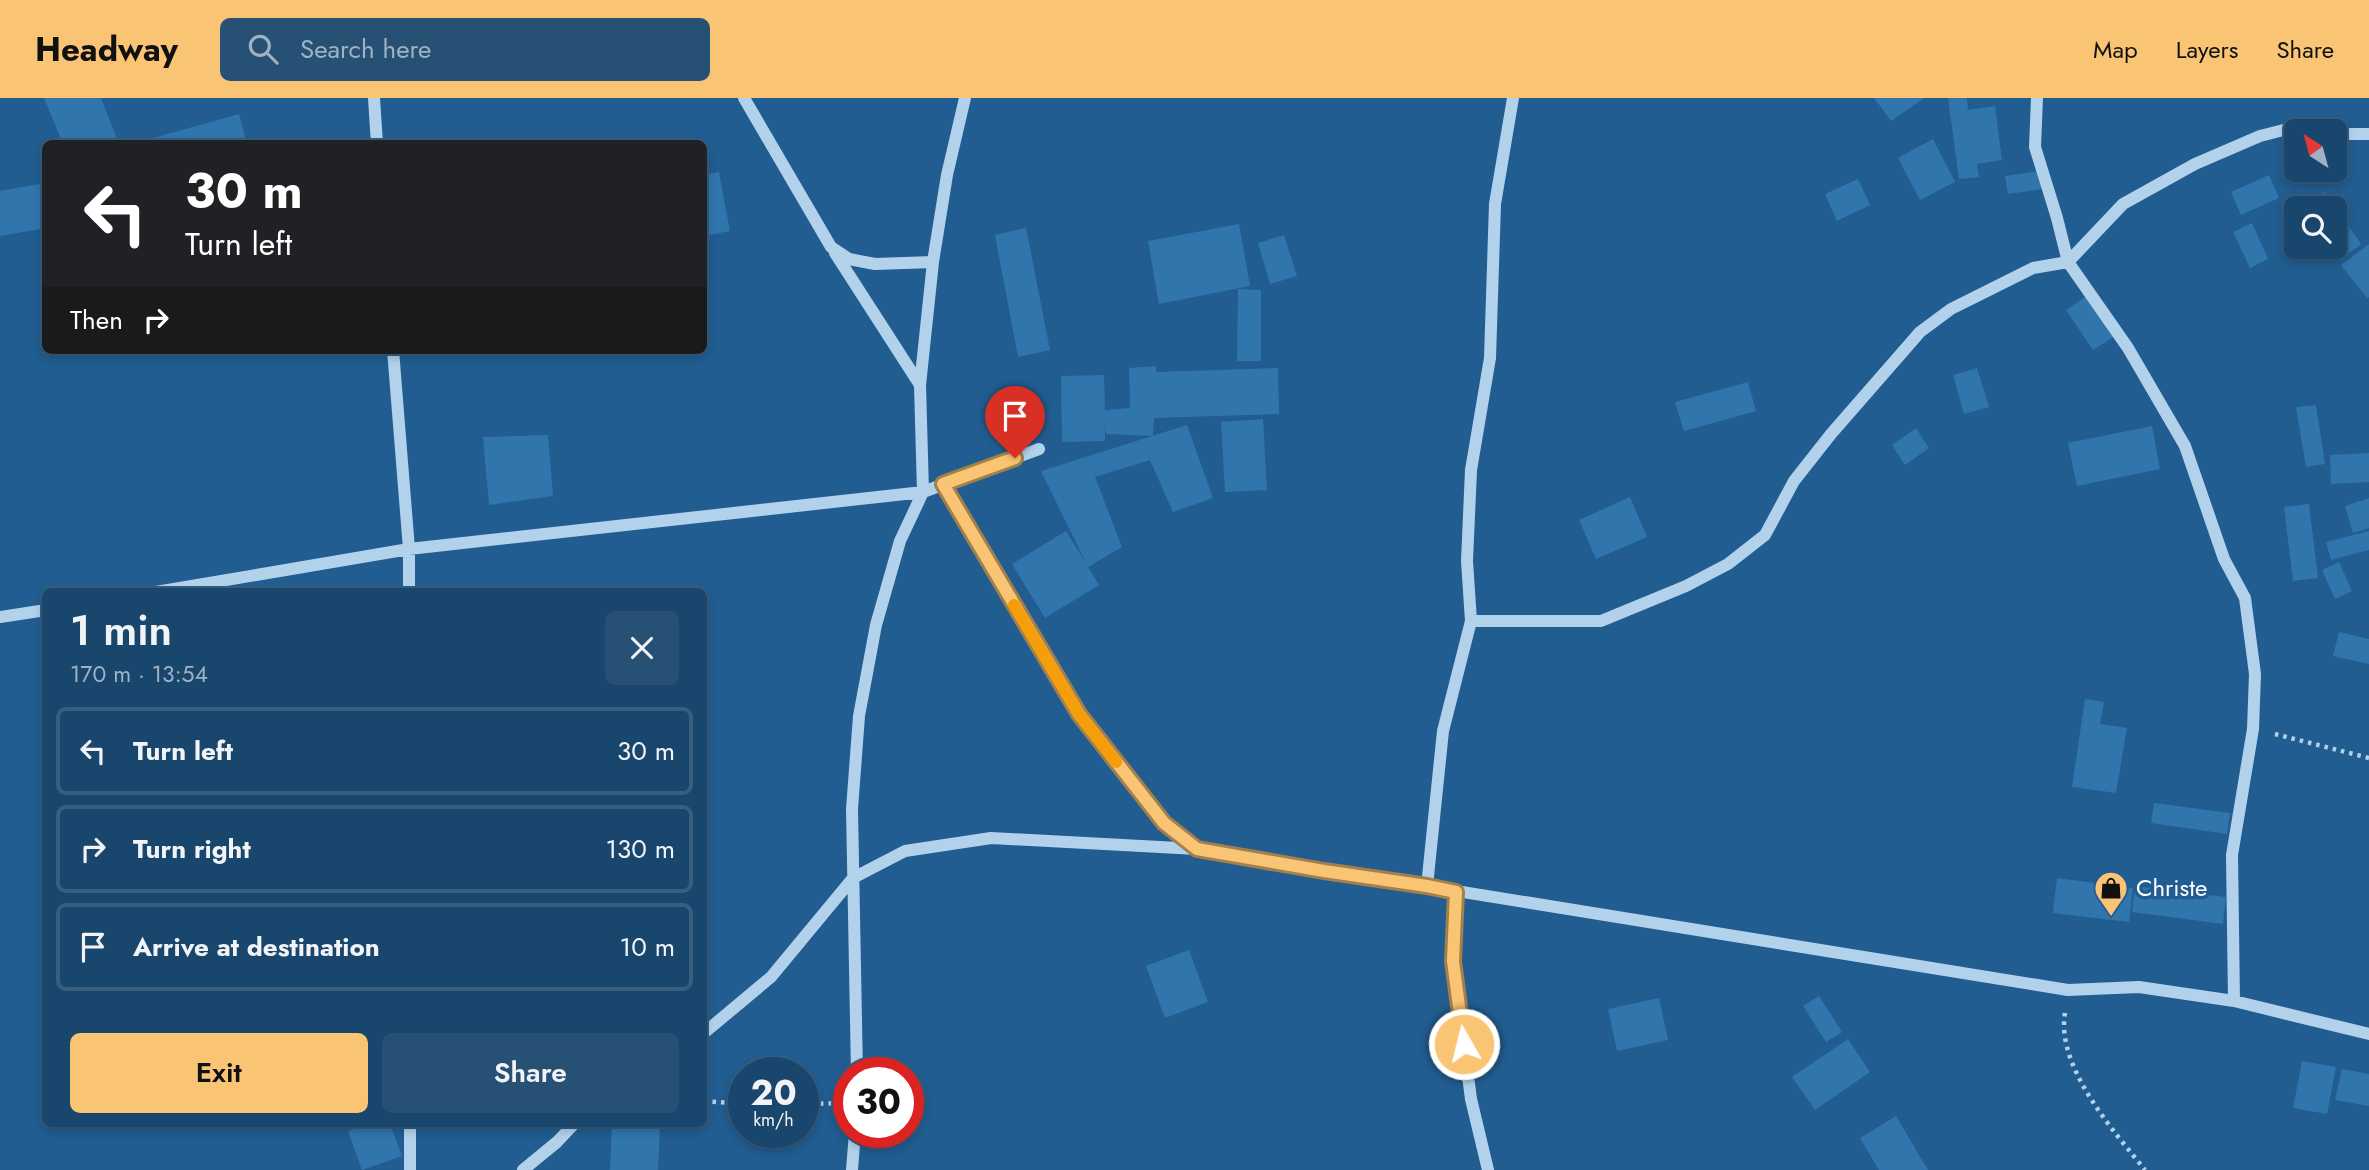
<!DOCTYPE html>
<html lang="en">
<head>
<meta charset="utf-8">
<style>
	:root { --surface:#19466c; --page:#265074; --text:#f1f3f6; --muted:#9fb1c2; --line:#375e7f; --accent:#f9c574 }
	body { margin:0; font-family:Jost,sans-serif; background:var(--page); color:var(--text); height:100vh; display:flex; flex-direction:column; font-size:26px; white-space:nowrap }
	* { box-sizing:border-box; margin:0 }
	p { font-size:23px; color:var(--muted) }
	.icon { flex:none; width:38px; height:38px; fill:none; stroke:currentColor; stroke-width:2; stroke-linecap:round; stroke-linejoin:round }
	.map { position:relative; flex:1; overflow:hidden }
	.panel { position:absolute; left:42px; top:490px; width:665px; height:539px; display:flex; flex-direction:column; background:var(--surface); border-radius:10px; box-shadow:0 4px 10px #0003,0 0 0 2px var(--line) }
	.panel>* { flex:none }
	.banner { position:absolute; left:42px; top:42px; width:665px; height:214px; border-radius:10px; box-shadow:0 4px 10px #0003,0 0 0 2px var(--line); background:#202124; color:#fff; overflow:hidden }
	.needle { width:46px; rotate:324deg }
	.buttons { position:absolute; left:2284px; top:21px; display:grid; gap:14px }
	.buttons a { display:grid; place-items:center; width:63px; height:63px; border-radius:10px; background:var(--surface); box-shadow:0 4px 10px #0003,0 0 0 2px var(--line); font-size:35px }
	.speed { position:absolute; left:728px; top:959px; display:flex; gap:14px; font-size:35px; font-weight:700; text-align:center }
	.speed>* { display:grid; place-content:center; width:91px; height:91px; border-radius:50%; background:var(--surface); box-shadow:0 4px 10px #0003,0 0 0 2px var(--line); line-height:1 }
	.speed small { font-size:18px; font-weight:400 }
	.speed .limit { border:10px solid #d22; background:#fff; color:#111 }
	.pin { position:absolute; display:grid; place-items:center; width:60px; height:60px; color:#fff; margin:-72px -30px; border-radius:50% 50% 50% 0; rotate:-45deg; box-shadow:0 0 7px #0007 }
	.pin .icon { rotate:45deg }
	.me { position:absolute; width:77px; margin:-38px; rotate:352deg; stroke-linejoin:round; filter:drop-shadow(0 0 5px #0008) }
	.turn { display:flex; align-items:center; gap:24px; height:147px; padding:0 28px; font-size:32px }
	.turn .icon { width:91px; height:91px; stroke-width:2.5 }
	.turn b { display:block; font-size:49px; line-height:60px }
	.then { display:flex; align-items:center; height:66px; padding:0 28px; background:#0003; gap:14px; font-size:26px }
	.round { display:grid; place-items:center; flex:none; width:74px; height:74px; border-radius:10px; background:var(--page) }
	.head { display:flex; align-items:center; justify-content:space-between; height:119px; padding:0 28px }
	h1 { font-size:42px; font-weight:600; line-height:52px }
	.action { display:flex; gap:14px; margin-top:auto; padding:14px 28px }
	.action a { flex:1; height:80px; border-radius:10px; background:var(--accent); color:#111; font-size:28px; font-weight:600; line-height:80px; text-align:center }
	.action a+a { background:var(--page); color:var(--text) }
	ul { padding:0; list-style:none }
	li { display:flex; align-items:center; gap:21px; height:88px; margin:0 14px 10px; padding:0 14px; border:4px solid var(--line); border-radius:10px }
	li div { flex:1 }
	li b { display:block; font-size:26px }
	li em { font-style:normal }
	header { display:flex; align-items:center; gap:42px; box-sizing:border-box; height:98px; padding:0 35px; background:var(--accent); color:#111 }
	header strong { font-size:33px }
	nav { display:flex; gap:38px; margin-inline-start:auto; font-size:24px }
	.search { width:490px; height:63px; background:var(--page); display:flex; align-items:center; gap:18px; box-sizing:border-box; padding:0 24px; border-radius:10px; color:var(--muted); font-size:26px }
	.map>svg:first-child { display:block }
</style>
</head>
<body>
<header>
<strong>Headway</strong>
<div class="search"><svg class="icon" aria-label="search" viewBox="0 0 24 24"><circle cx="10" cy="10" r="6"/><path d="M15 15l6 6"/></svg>Search here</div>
<nav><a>Map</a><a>Layers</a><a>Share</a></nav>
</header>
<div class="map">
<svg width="2369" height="1072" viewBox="0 0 2369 1072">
	<rect width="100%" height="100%" fill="#215d90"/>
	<path fill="#3175ad" d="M 44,0 L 101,0 L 119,46 L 63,46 Z
		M 1874,0 L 1924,0 L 1891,23 Z
		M 1948,0 L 1967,0 L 1968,12 L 1995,8 L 2002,62 L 1977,66 L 1979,79 L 1959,81 Z
		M 239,16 L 247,46 L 135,46 L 135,45 Z
		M 1933,41 L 1955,84 L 1920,102 L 1898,60 Z
		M 2039,73 L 2042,91 L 2008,96 L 2005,78 Z
		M 719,74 L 730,133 L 704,138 L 704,77 Z
		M 2269,77 L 2279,100 L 2241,117 L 2231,94 Z
		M 1858,81 L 1870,107 L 1837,123 L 1825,96 Z
		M 46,85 L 46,130 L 0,138 L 0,93 Z
		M 2325,94 L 2361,146 L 2340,162 L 2330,149 L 2334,149 L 2334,110 L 2303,110 Z
		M 2252,125 L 2268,161 L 2250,170 L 2233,134 Z
		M 1239,126 L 1250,188 L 1159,206 L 1148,143 Z
		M 1026,130 L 1050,252 L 1018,259 L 995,137 Z
		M 1284,137 L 1297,178 L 1270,186 L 1258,145 Z
		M 2369,146 L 2369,199 L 2367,200 L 2341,167 Z
		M 1238,191 L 1261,192 L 1261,263 L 1237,263 Z
		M 2088,197 L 2115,238 L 2093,252 L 2066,212 Z
		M 1156,268 L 1156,274 L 1278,270 L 1279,316 L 1154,320 L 1153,338 L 1106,336 L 1105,324 L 1105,343 L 1062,344 L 1061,278 L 1104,277 L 1105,312 L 1130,310 L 1129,270 Z
		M 1977,270 L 1989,309 L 1964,316 L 1953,277 Z
		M 1748,284 L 1756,313 L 1684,333 L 1675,304 Z
		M 2316,307 L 2325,366 L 2306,369 L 2296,309 Z
		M 1263,321 L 1267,392 L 1225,394 L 1221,324 Z
		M 1187,327 L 1213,400 L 1173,414 L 1150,362 L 1095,379 L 1122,449 L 1088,469 L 1099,487 L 1045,520 L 1012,466 L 1066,433 L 1086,465 L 1041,373 Z
		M 2152,328 L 2160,371 L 2077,388 L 2068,345 Z
		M 1916,330 L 1929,350 L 1905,367 L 1892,347 Z
		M 548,337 L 553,398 L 489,407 L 483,339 Z
		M 2369,355 L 2369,384 L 2331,386 L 2330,357 Z
		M 1630,399 L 1647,439 L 1596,461 L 1579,422 Z
		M 2369,400 L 2369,430 L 2353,435 L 2345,408 Z
		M 2309,406 L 2318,480 L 2293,483 L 2284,409 Z
		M 2369,433 L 2369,452 L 2331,462 L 2326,444 Z
		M 2339,464 L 2352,493 L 2335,501 L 2322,472 Z
		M 2339,534 L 2369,541 L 2369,566 L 2333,558 Z
		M 2085,601 L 2104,604 L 2100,626 L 2127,630 L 2116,695 L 2072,689 Z
		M 2154,705 L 2230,715 L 2227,736 L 2151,725 Z
		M 2057,780 L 2133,790 L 2129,824 L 2053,815 Z
		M 2135,788 L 2226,799 L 2223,826 L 2132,814 Z
		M 1189,852 L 1208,904 L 1165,920 L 1146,868 Z
		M 1819,898 L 1842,934 L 1826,944 L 1803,908 Z
		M 1659,900 L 1668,942 L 1617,953 L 1608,911 Z
		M 1848,941 L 1870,974 L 1815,1012 L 1792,979 Z
		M 2302,963 L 2336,969 L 2327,1016 L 2293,1010 Z
		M 2342,971 L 2369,976 L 2369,1008 L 2335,1002 Z
		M 1896,1018 L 1928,1072 L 1879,1072 L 1860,1040 Z
		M 367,1026 L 390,1026 L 402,1058 L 362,1072 L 348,1033 Z
		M 612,1026 L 660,1026 L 658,1072 L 610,1072 Z"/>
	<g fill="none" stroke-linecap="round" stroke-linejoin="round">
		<path stroke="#b2d2ec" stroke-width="4.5" stroke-dasharray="3.5 5" stroke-linecap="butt" d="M 2275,636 L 2369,660
			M 2065,915 C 2056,969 2113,1032 2145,1072
			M 704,1003 L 744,1006
			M 803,1006 L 849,1005"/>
		<path stroke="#b2d2ec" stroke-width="12" d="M 374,0 L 377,46
			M 744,0 L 831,149 L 849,161 L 875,166 L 933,164
			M 2037,0 L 2035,49 L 2057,120 L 2068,164 L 2128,250 L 2185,348 L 2224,461 L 2245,500 L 2255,576 L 2253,631 L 2232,757 L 2234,903
			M 2334,36 L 2369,36
			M 835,155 L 920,287
			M 393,252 L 409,451 L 409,494
			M 943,386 L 1079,616 L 1164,725 L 1196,751
			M 156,494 L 409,451 L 923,394 L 1039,351
			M 0,519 L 46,512
			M 1471,523 L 1601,523 L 1686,488 L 1728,466 L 1765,437 L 1794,383 L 1831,336 L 1920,234 L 1951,211 L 2033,170 L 2068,164 L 2123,106 L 2195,66 L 2260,38 L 2299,28 L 2321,33
			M 1427,788 L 1443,633 L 1471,523 L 1467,463 L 1471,372 L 1490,260 L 1495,106 L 1513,0
			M 1456,794 L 1453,863 L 1471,1001 L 1488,1072
			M 704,935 L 771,879 L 853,780 L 905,753 L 991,740 L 1197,751 L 2068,892 L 2139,889 L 2234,903 L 2369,936
			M 857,975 L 852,711 L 859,618 L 876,527 L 900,443 L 923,394 L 920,287 L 933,164 L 947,77 L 965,0
			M 410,1072 L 410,1026
			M 523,1072 L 557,1044 L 574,1026
			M 852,1072 L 855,1034"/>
	</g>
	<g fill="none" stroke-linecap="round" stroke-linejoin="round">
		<defs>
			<path id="route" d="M 1015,360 L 943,386 L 1079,616 L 1164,725 L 1197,751 L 1324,773 L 1427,788 L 1456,794 L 1453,863 L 1464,946"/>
		</defs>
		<use href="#route" stroke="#a2804b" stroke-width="18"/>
		<use href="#route" stroke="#f9c574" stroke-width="12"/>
		<path stroke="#f59e0b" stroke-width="12" d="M 1014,507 L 1079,616 L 1116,664"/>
	</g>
	<defs>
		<symbol id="shop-pin" viewBox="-11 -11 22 30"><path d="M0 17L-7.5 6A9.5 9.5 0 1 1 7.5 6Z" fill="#f9c574" stroke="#215d90"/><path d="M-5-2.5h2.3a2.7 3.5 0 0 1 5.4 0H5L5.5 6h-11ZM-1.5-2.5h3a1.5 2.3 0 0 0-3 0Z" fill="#111"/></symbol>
	</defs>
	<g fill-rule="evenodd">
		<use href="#shop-pin" x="2092" y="771" width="38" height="52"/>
	</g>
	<g text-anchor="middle" stroke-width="7" stroke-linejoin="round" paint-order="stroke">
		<g font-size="24" fill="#fff" stroke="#215d90" text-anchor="start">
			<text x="2136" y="798">Christe</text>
		</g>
	</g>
</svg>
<div class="buttons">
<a><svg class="needle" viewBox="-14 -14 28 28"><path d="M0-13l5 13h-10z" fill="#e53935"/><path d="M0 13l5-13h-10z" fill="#9fb1c2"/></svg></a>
<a><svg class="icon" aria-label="search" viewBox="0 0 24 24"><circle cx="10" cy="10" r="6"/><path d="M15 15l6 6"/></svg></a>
</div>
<div class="speed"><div>20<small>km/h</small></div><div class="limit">30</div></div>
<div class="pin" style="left:1015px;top:360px;background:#d93025"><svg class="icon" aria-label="arrive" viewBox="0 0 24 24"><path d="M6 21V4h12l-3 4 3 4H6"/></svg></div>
<svg class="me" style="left:1464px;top:946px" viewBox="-20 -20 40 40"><circle r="17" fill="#f9c574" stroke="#fff" stroke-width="3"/><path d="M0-11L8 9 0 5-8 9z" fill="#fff"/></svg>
<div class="banner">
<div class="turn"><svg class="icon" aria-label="left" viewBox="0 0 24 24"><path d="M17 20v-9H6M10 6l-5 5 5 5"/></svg><div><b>30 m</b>Turn left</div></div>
<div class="then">Then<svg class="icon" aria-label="right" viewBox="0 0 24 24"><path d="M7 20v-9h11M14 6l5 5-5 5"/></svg></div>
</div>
<section class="panel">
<div class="head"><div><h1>1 min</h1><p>170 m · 13:54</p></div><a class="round"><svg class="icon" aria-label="close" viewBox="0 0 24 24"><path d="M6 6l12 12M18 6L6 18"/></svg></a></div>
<ul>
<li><svg class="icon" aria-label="left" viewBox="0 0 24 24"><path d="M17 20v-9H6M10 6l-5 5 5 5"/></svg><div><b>Turn left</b></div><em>30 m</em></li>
<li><svg class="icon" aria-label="right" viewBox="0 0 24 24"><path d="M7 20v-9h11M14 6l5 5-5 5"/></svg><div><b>Turn right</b></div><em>130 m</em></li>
<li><svg class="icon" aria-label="arrive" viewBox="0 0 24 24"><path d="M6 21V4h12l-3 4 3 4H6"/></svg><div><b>Arrive at destination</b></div><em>10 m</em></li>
</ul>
<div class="action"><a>Exit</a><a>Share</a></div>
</section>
</div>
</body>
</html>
